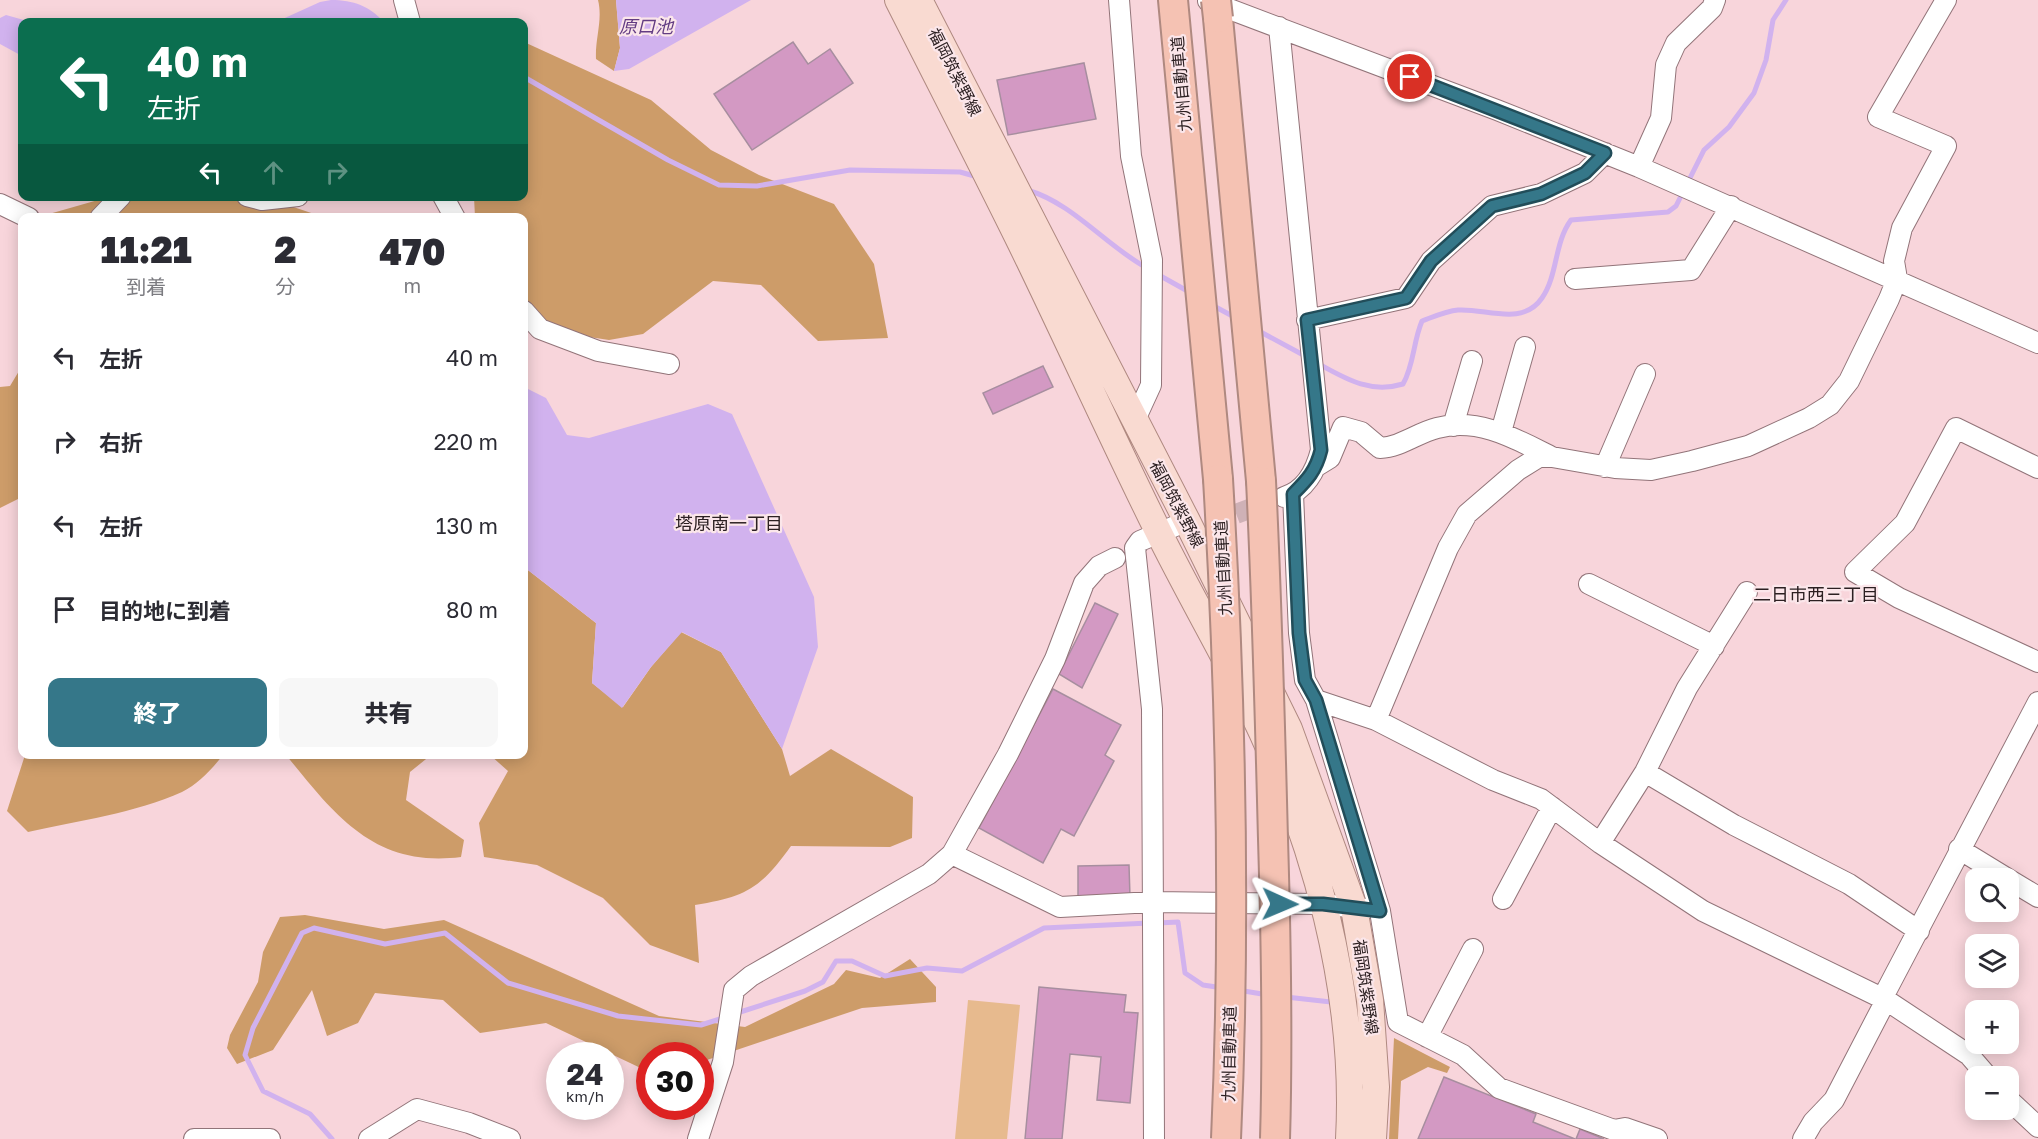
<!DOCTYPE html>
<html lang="ja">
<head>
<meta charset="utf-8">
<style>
	:root { --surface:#fff; --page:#f7f7f7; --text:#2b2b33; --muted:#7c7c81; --accent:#357789 }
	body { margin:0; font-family:"Golos Text","Noto Sans JP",sans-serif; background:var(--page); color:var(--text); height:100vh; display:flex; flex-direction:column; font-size:22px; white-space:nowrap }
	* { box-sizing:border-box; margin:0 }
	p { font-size:20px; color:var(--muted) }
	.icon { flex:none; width:33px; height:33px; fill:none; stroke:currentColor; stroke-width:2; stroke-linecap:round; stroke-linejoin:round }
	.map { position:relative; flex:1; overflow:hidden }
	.side { position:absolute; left:18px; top:213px; width:510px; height:546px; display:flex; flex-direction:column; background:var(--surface); border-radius:12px; box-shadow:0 3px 15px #0003 }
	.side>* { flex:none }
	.top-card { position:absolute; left:18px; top:18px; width:510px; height:183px; border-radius:12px; box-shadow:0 3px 15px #0003; background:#0b6e4f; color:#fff; overflow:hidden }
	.buttons { position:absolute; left:1965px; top:868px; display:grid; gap:12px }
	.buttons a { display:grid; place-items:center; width:54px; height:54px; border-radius:12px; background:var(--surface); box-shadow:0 3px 15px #0003; font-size:30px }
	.speed { position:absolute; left:546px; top:1042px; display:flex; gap:12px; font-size:30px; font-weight:700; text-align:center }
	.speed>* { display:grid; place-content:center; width:78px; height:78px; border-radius:50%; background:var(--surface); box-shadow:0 3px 15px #0003; line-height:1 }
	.speed small { font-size:15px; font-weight:400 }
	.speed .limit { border:9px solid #d22; background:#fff; color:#111 }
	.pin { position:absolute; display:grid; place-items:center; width:51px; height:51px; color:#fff; margin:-26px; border:3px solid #fff; border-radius:50%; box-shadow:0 2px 6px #0007 }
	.me { position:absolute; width:66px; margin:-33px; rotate:91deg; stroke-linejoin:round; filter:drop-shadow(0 0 4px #0008) }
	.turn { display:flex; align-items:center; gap:21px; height:126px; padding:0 30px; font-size:27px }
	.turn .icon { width:78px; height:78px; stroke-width:2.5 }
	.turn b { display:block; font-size:42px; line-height:51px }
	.lanes { display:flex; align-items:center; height:57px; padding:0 30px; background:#0003; justify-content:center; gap:30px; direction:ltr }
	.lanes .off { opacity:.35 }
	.eta { display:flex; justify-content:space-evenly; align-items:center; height:102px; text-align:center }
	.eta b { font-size:36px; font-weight:800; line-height:42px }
	.primary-button { display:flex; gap:12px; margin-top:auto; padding:12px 30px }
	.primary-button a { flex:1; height:69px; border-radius:12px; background:var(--accent); color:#fff; font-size:24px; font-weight:800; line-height:69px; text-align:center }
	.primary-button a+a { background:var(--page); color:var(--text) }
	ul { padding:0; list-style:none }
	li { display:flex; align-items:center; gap:18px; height:84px; padding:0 30px }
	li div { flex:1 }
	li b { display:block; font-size:22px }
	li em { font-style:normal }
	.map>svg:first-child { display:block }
</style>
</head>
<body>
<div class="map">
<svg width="2038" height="1139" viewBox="0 0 2038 1139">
	<rect width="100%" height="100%" fill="#f8d5db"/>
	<path fill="#e7ba8e" d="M 968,1000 L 1020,1005 L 1007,1139 L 955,1139 Z"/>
	<path fill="#cd9c69" d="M 598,0 L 616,0 L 620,48 L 614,71 L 596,59 C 595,38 603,20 598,0 Z
		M 524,42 L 651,100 L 711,150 L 759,175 L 834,204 L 874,264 L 888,338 L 818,341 L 761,285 L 713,281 L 643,334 L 609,340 L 524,327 L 524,218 L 475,217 L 474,197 L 524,196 Z
		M 112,196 L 264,197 L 323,217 L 48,218 L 49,214 Z
		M 22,366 L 22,497 L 0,508 L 0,387 L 10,386 Z
		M 524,567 L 596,623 L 592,683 L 623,707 L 651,667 L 681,632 L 721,652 L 782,749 L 790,776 L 831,749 L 913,797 L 912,838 L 890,847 L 791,846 C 761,888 746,897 695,905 L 699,963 L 650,945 L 603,898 L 537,865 L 484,857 L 479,823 L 508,771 L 490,755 L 524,754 Z
		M 25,755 L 25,754 L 223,755 C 212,769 198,784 182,792 C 136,813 77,821 28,832 L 7,811 Z
		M 286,755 L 431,755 L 410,772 L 406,800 L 464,840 L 461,857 C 374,868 335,815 286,755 Z
		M 305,915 L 384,929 L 444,920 L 659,1016 L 745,1027 L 834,984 L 846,970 L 880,978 L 910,959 L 936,987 L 936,1002 L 862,1008 L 701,1062 L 700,1056 L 650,1056 L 649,1072 L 546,1023 L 480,1033 L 443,1000 L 375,993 L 358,1023 L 327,1036 L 312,990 L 273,1050 L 237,1064 L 227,1048 L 230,1035 L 258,982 L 263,952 L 280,917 Z
		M 1394,1038 L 1450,1067 L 1447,1073 L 1428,1067 L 1401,1081 L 1398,1139 L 1389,1139 Z"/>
	<path fill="#d1b2ee" d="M 331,0 C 354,0 369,6 384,22 L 276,22 L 320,2 Z
		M 616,0 L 751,0 L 629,69 L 614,71 L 620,48 Z
		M 6,15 L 31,22 L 22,22 L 22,56 L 0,44 L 0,18 Z
		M 524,387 L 546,398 L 567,435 L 589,438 L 708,404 L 732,414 L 814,597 L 818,647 L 782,749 L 721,652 L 682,632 L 651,667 L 622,708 L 592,683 L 596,623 L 524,567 Z"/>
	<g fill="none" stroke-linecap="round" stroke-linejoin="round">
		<path stroke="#d1b2ee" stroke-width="5" d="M 524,77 L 668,160 L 719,185 L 757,186 L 850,170 L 960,172 L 978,177
			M 1687,184 L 1704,150 L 1729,127 L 1754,93 L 1766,60 L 1773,20 L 1786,0
			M 1027,190 C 1073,203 1106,246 1147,268
			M 1157,274 L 1191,293
			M 1212,305 L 1236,318
			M 1257,330 L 1307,357
			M 1317,363 C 1346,379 1370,394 1403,384 C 1414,365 1413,342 1422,321 C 1433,317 1446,311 1458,310 C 1486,308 1522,327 1542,298 C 1558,275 1554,243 1571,220 L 1668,212 L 1676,206 L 1683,192
			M 1158,923 L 1178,922 L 1185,973 L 1203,985 L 1223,988
			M 1238,990 L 1268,995
			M 1286,997 L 1331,1002
			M 734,1014 L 805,991 L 823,982 L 836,961 L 852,961 L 885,976 L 927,968 L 962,971 L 1044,928 L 1149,923
			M 332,1139 L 310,1114 L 263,1091 L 245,1055 L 253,1028 L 302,933 L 314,928 L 385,944 L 445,933 L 508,983 L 618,1016 L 701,1025 L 726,1017"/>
	</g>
	<path fill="#d399c3" stroke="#a78e9f" stroke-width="1.5" d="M 793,42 L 808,64 L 830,49 L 853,83 L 752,150 L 714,94 Z
		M 1084,63 L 1096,119 L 1008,135 L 997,80 Z
		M 1043,366 L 1053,387 L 993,414 L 983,393 Z
		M 1095,603 L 1118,614 L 1082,688 L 1059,674 Z
		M 1053,689 L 1121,725 L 1105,755 L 1114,761 L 1074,836 L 1061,829 L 1043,863 L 979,828 Z
		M 1129,865 L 1130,897 L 1078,897 L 1078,866 Z
		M 1039,987 L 1126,995 L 1124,1012 L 1138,1013 L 1130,1103 L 1097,1100 L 1101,1057 L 1070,1054 L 1062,1139 L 1025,1139 Z
		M 1444,1077 L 1536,1114 L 1533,1122 L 1575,1139 L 1418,1139 Z
		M 1580,1129 L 1604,1139 L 1576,1139 Z"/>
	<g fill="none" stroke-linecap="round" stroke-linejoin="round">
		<path stroke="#cfb1b6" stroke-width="20" stroke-dasharray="20 10" stroke-linecap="butt" d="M 1180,535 L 1273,500"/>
		<defs>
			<path id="minor" d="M 404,0 L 410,22
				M 1119,0 L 1131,156 L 1152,260 L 1151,385 L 1134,422
				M 1208,1 L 1497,110 L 1639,167 L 2038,343
				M 1279,27 L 1321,450 C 1316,470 1305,491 1284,497
				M 1639,167 L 1661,118 L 1666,65 L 1676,43 L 1712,8 L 1715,0
				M 247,196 L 262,200 L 298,196
				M 443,196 L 455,218
				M 0,204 L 29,218
				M 100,218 L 121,196
				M 1575,279 L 1691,270 L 1731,206
				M 524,311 L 540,329 L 598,351 L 669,364
				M 1307,320 L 1406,298 L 1431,261 L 1492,206 L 1541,194 L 1585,173 L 1605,153
				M 1453,426 L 1472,361
				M 1501,432 L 1525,347
				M 1317,466 L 1330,458 L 1343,427 L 1361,432 L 1380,448 C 1401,447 1417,433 1437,428 C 1479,417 1516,439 1552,457
				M 1605,467 L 1645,374
				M 2038,468 L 1956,428 L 1905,523 L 1855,572 L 1899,598 L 2038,662
				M 1293,494 L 1299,633 L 1305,680 L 1316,700 L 1380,911 L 1398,1022 L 1463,1055 L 1499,1088 L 1614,1130 L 1625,1128 L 1657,1139
				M 1589,584 L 1714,646
				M 1316,700 L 1376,720 L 1493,780 L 1541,799 L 1600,843 L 1703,911 L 1886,1000 L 1969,1055 L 1988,1077
				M 1376,720 L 1448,548 L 1467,514 L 1518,470 L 1539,457 L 1552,457 L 1615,468 L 1651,470 L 1692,461 L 1748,446 L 1809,418 L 1830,405 L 1849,381 L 1889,299 L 1897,279 L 1894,261 L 1902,228 L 1946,146 L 1878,117 L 1946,0
				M 1645,772 L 1734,825 L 1849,884 L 1919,931
				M 1600,843 L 1645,772 L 1687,688 L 1747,592
				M 1959,849 L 2008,879
				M 952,854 L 1060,907 L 1153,902 L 1323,904 L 1365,909
				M 2008,879 L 2038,897
				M 1503,899 L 1552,807
				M 1882,999 L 2038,702
				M 1427,1037 L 1473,949
				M 2008,1099 L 2038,1127
				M 194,1139 L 270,1139
				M 369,1139 L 417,1109 L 469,1123 L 510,1139
				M 698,1139 L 723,1062 L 734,990 L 751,976 L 929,874 L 952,854 L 1008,754 L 1055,659 L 1084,583 L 1099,566 L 1115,558
				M 1154,1139 L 1152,709 L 1135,548 L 1140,541 L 1187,521
				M 1803,1139 L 1813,1122 L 1834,1100 L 1886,1000"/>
			<path id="major" d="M 898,0 C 941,85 985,170 1027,256 C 1071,347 1113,440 1158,531 C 1187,590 1221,648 1250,707 C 1315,839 1357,992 1349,1139
				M 919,0 L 1187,521 L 1289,729 L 1354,908 L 1370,1000 L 1376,1087 L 1373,1139"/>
			<path id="highway" d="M 1173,0 L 1218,479
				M 1218,18 L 1261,481"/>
		</defs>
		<use href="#minor" stroke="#927479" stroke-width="22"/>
		<use href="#major" stroke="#af8980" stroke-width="28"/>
		<use href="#highway" stroke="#af8980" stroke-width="32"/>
		<use href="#minor" stroke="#fff" stroke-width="20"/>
		<use href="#major" stroke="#f9dad1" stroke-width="26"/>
		<use href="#highway" stroke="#f5c2b3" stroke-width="28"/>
		<defs>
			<path id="highway-bridge" d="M 1216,0 L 1218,18
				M 1218,479 C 1231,699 1236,919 1226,1139
				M 1261,481 C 1267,600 1270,720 1273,839 C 1276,939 1278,1039 1275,1139"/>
		</defs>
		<use href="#highway-bridge" stroke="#af8980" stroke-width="32" stroke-linecap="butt"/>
		<use href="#highway-bridge" stroke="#f5c2b3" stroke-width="28"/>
	</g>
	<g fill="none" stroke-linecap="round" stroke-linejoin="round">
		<defs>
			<path id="route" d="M 1280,904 L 1323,904 L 1380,911 L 1316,700 L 1305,680 L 1299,633 L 1293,494 C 1307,480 1316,471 1321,450 L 1307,320 L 1406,298 L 1431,261 L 1492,206 L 1541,194 L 1585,173 L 1605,153 L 1410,77"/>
		</defs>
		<use href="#route" stroke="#224d59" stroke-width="15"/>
		<use href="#route" stroke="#357789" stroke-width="10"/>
	</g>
	<g text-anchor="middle" stroke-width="4.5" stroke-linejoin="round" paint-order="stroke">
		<g font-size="16" fill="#2c2022" stroke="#fbe6ea">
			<text transform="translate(955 72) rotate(63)" y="6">福岡筑紫野線</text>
			<text transform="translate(1181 84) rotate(-95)" y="6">九州自動車道</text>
			<text transform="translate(1177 504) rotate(62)" y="6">福岡筑紫野線</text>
			<text transform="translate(1223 568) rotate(-93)" y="6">九州自動車道</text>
			<text transform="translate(1366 987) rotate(82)" y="6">福岡筑紫野線</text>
			<text transform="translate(1229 1054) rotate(-89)" y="6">九州自動車道</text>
		</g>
		<g font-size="18" font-style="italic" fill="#633c83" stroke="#fbe6ea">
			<text x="646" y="33">原口池</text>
		</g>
		<g font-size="18" fill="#2c2022" stroke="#fbe6ea">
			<text x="729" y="530">塔原南一丁目</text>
			<text x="1816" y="601">二日市西三丁目</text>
		</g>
	</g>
</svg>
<div class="buttons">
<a><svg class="icon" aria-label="search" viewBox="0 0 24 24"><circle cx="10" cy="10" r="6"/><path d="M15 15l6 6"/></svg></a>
<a><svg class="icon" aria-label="layers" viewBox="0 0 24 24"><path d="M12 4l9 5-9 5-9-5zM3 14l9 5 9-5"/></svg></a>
<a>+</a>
<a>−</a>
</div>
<div class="speed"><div>24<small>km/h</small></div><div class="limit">30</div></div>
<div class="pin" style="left:1410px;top:77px;background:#d93025"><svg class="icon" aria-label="arrive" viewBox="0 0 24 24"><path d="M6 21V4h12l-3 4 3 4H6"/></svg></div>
<svg class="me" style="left:1280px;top:904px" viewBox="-20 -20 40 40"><path d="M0-17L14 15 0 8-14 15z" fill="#357789" stroke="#fff" stroke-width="4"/></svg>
<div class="top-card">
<div class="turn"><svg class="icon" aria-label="left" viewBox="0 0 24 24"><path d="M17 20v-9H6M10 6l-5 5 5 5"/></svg><div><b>40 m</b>左折</div></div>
<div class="lanes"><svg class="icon" aria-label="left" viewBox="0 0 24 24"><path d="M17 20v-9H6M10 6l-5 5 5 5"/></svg><svg class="icon off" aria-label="ahead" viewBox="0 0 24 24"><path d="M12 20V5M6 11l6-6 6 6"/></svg><svg class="icon off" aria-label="right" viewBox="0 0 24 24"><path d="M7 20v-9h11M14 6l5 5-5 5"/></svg></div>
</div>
<section class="side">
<div class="eta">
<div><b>11:21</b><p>到着</p></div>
<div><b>2</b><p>分</p></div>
<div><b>470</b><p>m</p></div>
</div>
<ul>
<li><svg class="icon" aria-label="left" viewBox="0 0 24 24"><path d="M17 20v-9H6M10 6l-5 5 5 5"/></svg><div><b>左折</b></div><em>40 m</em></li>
<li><svg class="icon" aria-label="right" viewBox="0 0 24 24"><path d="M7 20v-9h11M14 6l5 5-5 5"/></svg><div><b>右折</b></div><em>220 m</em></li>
<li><svg class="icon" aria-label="left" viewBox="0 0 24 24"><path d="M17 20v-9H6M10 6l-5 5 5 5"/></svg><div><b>左折</b></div><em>130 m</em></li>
<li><svg class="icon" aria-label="arrive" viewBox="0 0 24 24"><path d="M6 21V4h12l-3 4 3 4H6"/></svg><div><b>目的地に到着</b></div><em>80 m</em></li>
</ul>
<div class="primary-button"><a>終了</a><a>共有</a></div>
</section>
</div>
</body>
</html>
